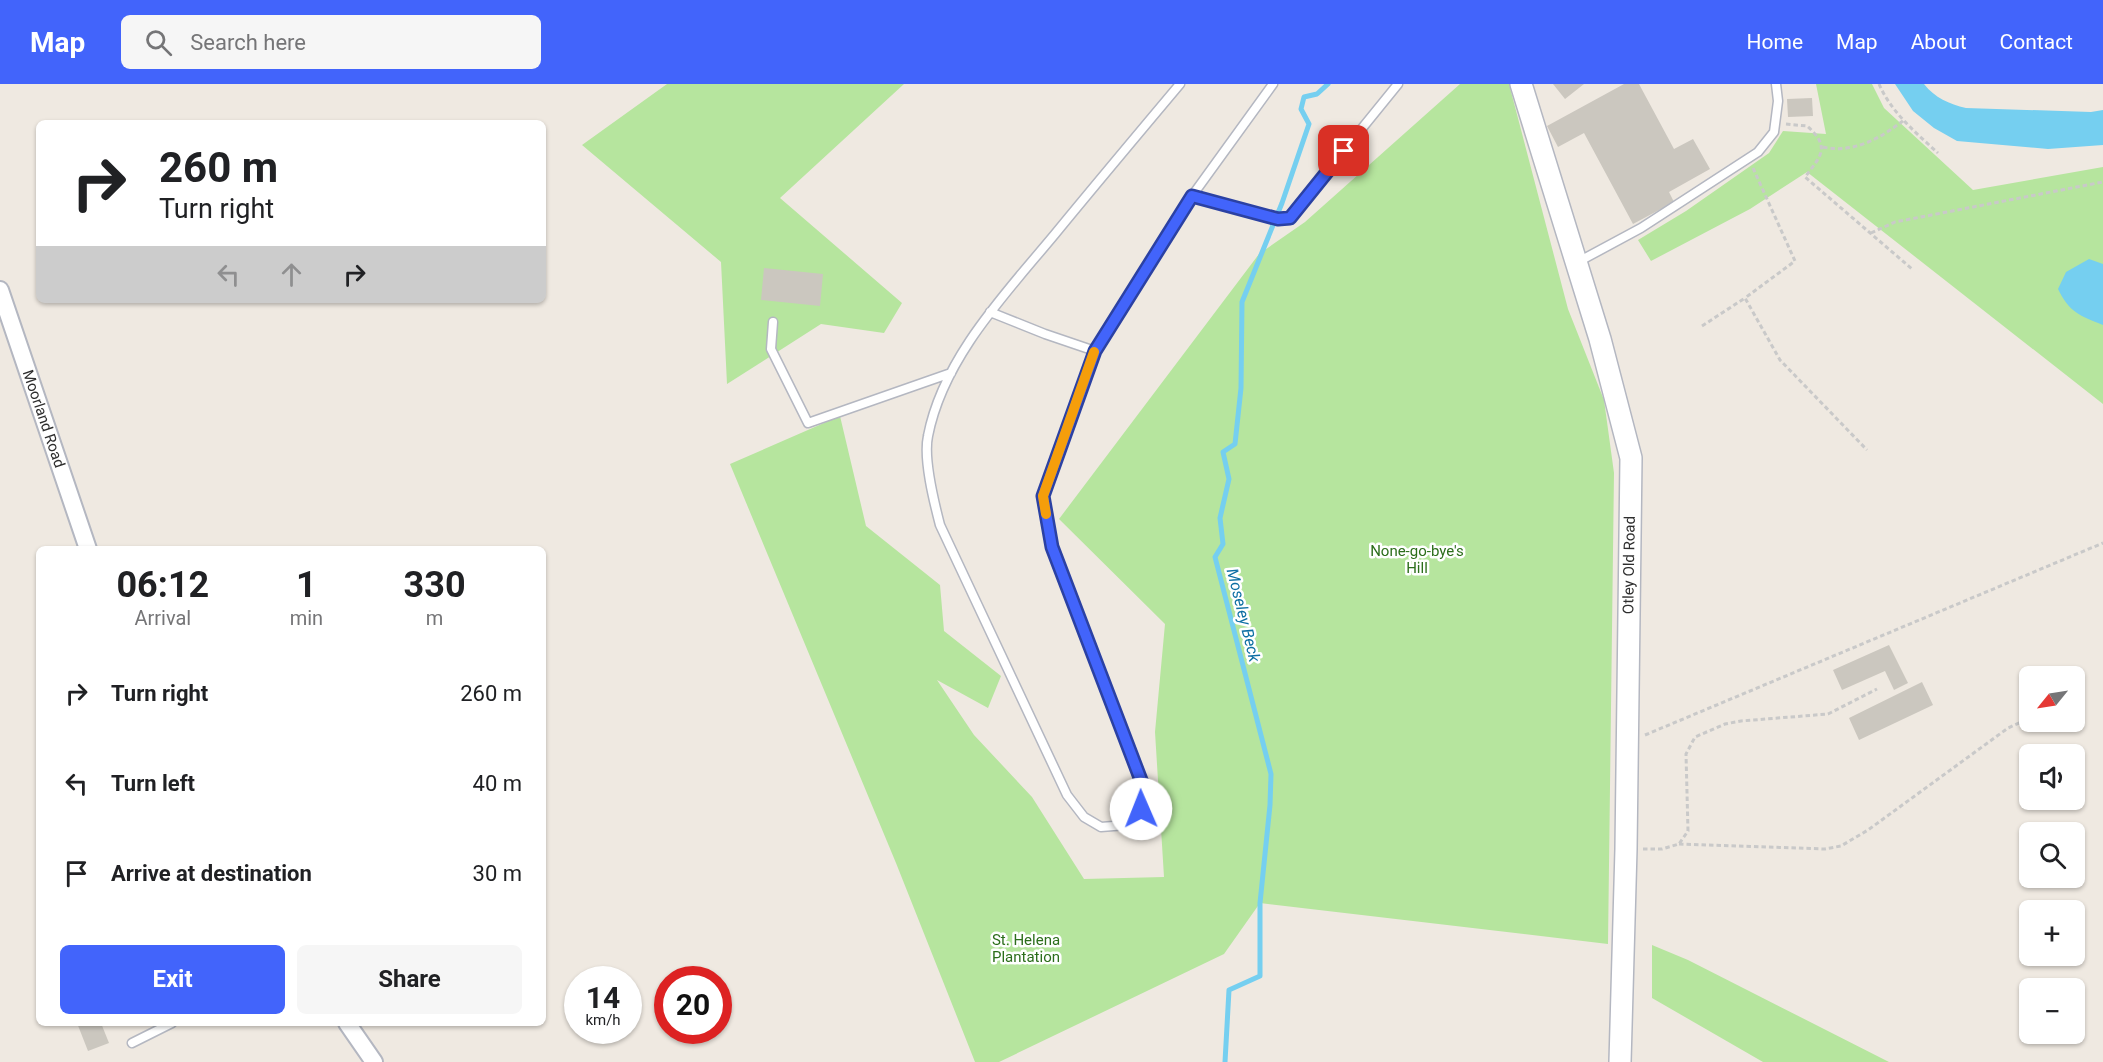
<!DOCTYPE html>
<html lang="en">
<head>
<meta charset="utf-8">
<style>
	:root { --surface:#fff; --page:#f6f6f6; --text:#202124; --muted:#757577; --accent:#4264fb }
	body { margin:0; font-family:Roboto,sans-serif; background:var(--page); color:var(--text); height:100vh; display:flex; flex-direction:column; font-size:22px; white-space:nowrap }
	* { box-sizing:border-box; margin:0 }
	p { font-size:20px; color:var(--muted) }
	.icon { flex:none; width:33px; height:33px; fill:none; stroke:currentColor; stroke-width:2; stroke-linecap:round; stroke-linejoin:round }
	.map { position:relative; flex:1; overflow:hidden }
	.side { position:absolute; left:36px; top:462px; width:510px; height:480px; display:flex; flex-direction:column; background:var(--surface); border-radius:9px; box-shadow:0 2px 4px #0004 }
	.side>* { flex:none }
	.banner { position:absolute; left:36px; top:36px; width:510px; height:183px; border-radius:9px; box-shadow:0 2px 4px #0004; background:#fff; color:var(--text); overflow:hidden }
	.needle { width:39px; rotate:240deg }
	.controls { position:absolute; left:2019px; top:582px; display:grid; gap:12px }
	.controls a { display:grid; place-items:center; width:66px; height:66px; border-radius:9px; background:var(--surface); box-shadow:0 2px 4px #0004; font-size:30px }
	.speed { position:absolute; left:564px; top:882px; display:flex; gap:12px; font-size:30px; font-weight:700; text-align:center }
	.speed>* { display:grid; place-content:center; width:78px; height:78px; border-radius:50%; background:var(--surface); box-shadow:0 2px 4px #0004; line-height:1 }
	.speed small { font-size:15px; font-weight:400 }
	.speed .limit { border:9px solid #d22; background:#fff; color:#111 }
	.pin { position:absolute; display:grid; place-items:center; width:51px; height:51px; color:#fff; margin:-26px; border-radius:12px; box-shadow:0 3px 9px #0006 }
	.me { position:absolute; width:66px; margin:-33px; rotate:359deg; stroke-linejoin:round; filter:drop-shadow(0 0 4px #0008) }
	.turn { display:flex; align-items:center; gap:21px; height:126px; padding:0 24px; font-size:27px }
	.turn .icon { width:78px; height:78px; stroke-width:2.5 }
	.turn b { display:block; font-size:42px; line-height:51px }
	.lanes { display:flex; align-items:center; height:57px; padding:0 24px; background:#0003; justify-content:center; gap:30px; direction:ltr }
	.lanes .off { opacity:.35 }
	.eta { display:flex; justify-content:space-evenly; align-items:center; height:102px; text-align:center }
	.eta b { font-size:36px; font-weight:700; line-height:42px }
	.button { display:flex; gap:12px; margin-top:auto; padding:12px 24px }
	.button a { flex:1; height:69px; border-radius:9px; background:var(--accent); color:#fff; font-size:24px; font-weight:700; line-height:69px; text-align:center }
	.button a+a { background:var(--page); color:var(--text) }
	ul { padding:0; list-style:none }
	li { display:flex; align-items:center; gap:18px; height:90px; padding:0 24px }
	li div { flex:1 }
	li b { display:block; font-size:22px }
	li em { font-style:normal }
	header { display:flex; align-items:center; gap:36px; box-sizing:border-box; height:84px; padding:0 30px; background:var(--accent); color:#fff }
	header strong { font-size:28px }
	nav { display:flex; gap:33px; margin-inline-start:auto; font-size:21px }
	.search { width:420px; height:54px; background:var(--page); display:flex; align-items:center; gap:15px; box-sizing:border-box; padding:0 21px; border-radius:9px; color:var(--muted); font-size:22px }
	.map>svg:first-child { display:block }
</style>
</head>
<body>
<header>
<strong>Map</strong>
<div class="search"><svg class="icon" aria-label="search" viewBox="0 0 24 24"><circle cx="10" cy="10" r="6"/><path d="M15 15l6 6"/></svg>Search here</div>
<nav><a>Home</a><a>Map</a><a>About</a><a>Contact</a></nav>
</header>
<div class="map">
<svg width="2103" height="978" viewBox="0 0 2103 978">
	<rect width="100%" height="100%" fill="#efe9e1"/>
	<path fill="#b6e59e" d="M 667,0 L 904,0 L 780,114 L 902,219 L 884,249 L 821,240 L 727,300 L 721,178 L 582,61 Z
		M 1460,0 L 1509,0 L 1568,225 L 1604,316 L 1614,389 L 1608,860 L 1260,819 L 1224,870 L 999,978 L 975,978 L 896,779 L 730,380 L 840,332 L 866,442 L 940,501 L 944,547 L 1001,592 L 988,624 L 937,596 L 974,651 L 1032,713 L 1084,795 L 1164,793 L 1155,648 L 1165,540 L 1059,435 L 1259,170 L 1305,138 Z
		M 1816,0 L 1872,0 L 1884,24 L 1973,106 L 2103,83 L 2103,320 L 1807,88 L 1750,125 L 1651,177 L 1638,156 L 1686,127 L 1769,69 L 1783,47 L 1826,50 Z
		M 1652,861 L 1688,876 L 1889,978 L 1763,978 L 1652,914 Z"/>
	<path fill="#75cff0" d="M 1895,0 L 1924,0 C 1935,14 1949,20 1966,24 L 2091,28 L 2103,26 L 2103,61 L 2048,65 L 1957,57 L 1934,44 L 1913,27 Z
		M 2089,175 L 2103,180 L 2103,241 C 2080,232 2069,228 2058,205 L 2066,188 Z"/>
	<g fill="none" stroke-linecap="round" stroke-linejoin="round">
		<path stroke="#75cff0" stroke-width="5" d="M 1225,978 L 1229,906 L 1260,892 L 1260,819 L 1270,721 L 1271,690 L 1215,473 L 1223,460 L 1220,434 L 1229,395 L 1223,368 L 1235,360 L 1241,304 L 1242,218 L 1282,119 L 1309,40 L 1301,25 L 1304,13 L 1317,10 L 1328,0"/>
	</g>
	<path fill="#cbc7bf" d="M 1553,0 L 1584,0 L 1565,15 Z
		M 1624,0 L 1639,0 L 1674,65 L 1693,55 L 1710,85 L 1669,108 L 1674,118 L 1633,140 L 1584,49 L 1558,63 L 1547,42 Z
		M 1812,14 L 1813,32 L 1788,33 L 1787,15 Z
		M 764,184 L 823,190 L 820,222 L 761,216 Z
		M 1889,561 L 1908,599 L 1894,606 L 1885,587 L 1842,606 L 1833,586 Z
		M 1922,598 L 1933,621 L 1859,656 L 1849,634 Z
		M 77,939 L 101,939 L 109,959 L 88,967 Z"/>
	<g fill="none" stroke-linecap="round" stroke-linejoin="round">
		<defs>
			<path id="service" d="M 1180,0 C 1138,50 1096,100 1055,150 C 1006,209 943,274 928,352 C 923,375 934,418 940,441 L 1067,711 L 1084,733 L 1101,743 L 1126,741 L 1141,725 L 1144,704 L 1052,463 L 1043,412 L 1095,267 L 1192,112 L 1273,0
				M 1192,112 L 1278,135 L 1290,133 L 1398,0
				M 1576,179 L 1641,144 L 1758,68 L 1774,48 L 1778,17 L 1776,0
				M 990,228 L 1045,250 L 1095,267
				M 773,238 L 771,265 L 808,339 L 951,289
				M 132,959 L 172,939"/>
			<g id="minor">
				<path id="s1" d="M 0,206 L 88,465"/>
				<path d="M 347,939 L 374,978"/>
			</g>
			<path id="tertiary" d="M 1521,0 L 1600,255 L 1631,374 L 1626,765 L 1620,978"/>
		</defs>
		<use href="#service" stroke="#b4b7c1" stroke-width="11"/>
		<use href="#minor" stroke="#b4b7c1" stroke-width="20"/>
		<use href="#tertiary" stroke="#b4b7c1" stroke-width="24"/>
		<path stroke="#c9c9c9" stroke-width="3" stroke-dasharray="4.5 3" stroke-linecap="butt" d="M 1879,0 C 1891,28 1916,49 1938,69
			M 1786,40 L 1807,42 C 1831,63 1821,72 1805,93 L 1912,185
			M 1823,63 C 1853,70 1881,54 1904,36
			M 1753,84 L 1795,177 L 1745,214 L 1780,276 L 1867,366
			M 1871,149 L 1895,138 L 2103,98
			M 1702,242 L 1745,214
			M 1645,651 L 2103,459
			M 1679,760 L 1825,765 L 1841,762 L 1868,746 L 2008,644 L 2030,634
			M 1643,765 L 1662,765 L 1679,760 L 1688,747 L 1686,670 L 1695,653 L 1725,640 L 1741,637 L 1828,630 L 1877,605"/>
		<use href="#service" stroke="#fff" stroke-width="8"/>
		<use href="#minor" stroke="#fff" stroke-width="16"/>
		<use href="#tertiary" stroke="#fff" stroke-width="21"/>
	</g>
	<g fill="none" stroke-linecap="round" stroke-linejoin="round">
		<defs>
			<path id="route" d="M 1141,725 L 1144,704 L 1052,463 L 1043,412 L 1095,267 L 1192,112 L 1278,135 L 1290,134 L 1344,67"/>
		</defs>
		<use href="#route" stroke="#2b41a3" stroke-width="15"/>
		<use href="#route" stroke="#4264fb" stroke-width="10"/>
		<path stroke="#f59e0b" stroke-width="10" d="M 1046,430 L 1043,412 L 1094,268"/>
	</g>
	<g text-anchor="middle" stroke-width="5" stroke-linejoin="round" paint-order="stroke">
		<g font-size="15" fill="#2e2e2e" stroke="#fff">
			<text dy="5" stroke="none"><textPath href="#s1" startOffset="136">Moorland Road</textPath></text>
			<text transform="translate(1629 481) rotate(-89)" y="5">Otley Old Road</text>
		</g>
		<g font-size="15" fill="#2c6e1b" stroke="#fff">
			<text x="1417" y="472">None-go-bye's<tspan x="1417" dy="17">Hill</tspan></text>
			<text x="1026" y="861">St. Helena<tspan x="1026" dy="17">Plantation</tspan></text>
		</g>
		<g font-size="16" font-style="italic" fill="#0d6fa3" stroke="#fff">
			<text transform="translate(1244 531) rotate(76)" y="6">Moseley Beck</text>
		</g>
	</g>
</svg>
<div class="controls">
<a><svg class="needle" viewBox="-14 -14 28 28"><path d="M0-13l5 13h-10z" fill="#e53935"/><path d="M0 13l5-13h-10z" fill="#757577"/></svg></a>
<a><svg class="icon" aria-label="sound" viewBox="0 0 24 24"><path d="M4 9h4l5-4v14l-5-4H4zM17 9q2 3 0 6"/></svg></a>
<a><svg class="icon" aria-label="search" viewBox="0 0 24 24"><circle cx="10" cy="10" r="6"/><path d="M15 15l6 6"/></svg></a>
<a>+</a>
<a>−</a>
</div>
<div class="speed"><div>14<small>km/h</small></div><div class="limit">20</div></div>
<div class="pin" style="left:1344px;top:67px;background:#d93025"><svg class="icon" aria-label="arrive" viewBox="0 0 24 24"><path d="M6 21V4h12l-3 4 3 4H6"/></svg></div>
<svg class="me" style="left:1141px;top:725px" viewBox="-20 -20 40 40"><circle r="19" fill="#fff"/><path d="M0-13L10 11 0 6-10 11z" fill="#4264fb"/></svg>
<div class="banner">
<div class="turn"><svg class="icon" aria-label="right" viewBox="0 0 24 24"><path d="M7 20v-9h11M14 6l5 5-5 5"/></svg><div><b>260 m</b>Turn right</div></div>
<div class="lanes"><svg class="icon off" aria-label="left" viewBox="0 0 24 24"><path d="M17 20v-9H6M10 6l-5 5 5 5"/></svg><svg class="icon off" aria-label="ahead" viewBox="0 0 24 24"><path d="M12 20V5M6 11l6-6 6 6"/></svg><svg class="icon" aria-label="right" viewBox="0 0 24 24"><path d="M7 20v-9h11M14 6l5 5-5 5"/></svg></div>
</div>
<section class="side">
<div class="eta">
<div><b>06:12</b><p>Arrival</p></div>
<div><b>1</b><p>min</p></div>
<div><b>330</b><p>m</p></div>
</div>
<ul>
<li><svg class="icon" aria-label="right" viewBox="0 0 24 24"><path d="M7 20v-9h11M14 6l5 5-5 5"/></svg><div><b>Turn right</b></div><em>260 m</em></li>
<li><svg class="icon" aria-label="left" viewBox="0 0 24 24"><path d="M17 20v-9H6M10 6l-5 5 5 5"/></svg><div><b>Turn left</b></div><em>40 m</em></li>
<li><svg class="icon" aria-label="arrive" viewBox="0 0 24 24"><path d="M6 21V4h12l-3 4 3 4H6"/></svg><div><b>Arrive at destination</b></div><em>30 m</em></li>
</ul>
<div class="button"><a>Exit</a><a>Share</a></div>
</section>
</div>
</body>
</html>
